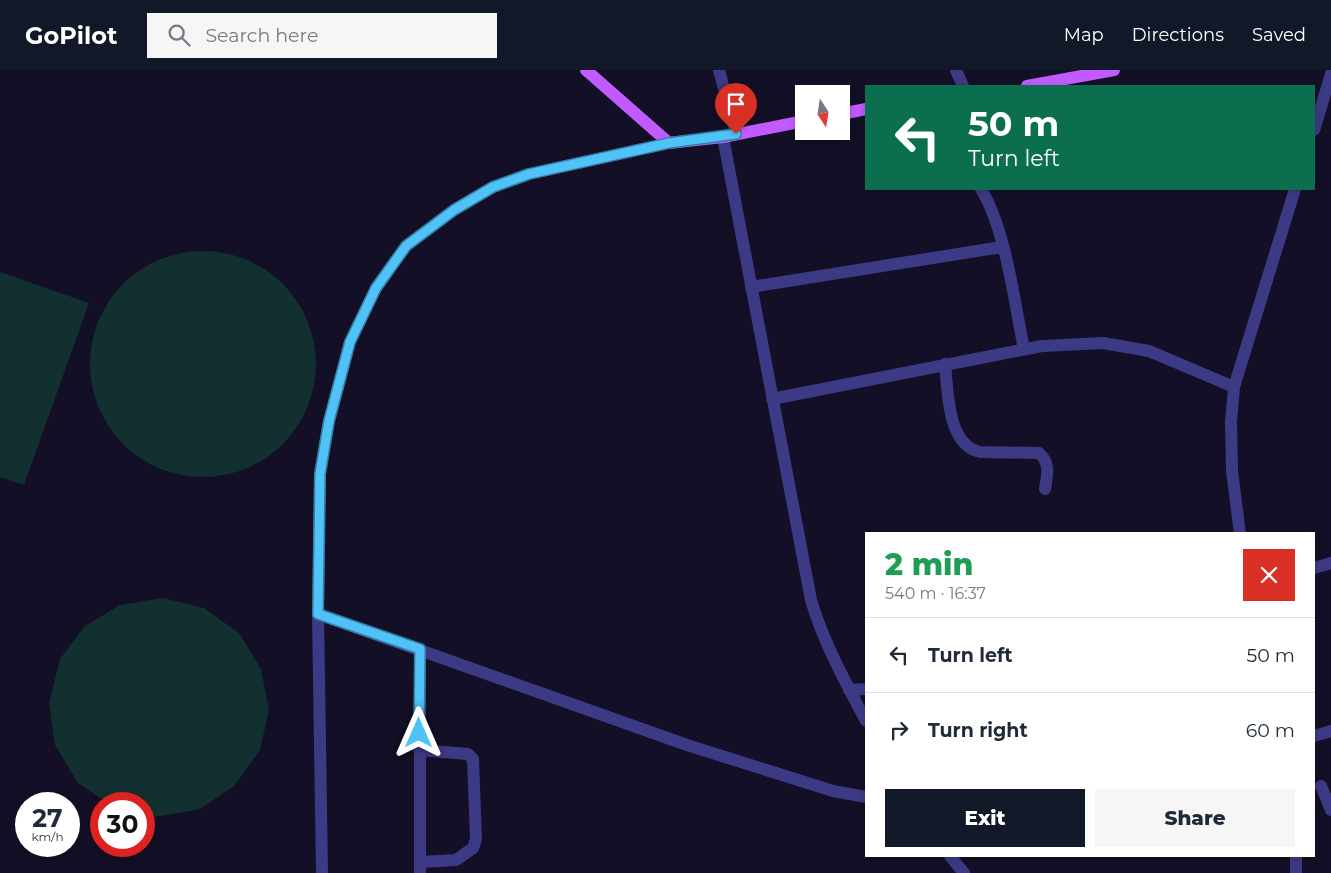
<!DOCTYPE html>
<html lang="en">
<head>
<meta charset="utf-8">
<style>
	:root { --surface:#fff; --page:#f6f6f7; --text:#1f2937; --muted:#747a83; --line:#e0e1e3; --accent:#111827 }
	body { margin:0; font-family:Montserrat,sans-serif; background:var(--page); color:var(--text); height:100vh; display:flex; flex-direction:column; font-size:19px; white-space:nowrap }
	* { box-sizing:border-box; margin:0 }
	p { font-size:16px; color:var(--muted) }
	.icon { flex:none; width:28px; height:28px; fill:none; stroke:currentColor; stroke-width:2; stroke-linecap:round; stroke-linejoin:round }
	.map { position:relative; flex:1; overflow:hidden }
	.drawer { position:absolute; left:865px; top:462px; width:450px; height:325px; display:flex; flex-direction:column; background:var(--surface); border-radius:0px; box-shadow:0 2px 8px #0003 }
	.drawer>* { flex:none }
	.guide { position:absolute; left:865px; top:15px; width:450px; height:105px; border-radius:0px; box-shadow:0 2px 8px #0003; background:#0b6e4f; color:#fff; overflow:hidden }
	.needle { width:32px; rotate:168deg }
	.tools { position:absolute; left:795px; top:15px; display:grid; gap:10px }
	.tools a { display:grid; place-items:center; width:55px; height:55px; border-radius:0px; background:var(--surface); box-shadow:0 2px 8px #0003; font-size:25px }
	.speed { position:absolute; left:15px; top:722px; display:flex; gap:10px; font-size:25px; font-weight:700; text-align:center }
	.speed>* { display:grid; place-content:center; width:65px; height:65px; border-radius:50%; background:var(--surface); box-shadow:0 2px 8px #0003; line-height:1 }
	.speed small { font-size:12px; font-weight:400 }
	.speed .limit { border:8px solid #d22; background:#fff; color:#111 }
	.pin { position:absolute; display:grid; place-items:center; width:42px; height:42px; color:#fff; margin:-51px -21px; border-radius:50% 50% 50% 0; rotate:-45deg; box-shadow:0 0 5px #0007 }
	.pin .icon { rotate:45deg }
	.me { position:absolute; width:55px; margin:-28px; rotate:0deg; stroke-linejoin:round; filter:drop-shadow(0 0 4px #0008) }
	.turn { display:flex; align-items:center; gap:18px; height:105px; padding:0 20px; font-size:22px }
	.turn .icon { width:65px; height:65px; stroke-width:2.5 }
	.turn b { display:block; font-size:35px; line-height:42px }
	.round { display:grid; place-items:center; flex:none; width:52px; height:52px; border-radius:0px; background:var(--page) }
	.head { display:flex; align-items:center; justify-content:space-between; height:85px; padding:0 20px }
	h1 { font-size:30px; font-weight:800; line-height:38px; color:#1e9e55 }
	.button { display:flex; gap:10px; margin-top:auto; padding:10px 20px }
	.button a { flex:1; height:58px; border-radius:0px; background:var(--accent); color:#fff; font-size:20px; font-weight:800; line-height:58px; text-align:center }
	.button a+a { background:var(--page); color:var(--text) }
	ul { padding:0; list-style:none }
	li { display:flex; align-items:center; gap:15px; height:75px; padding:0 20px; border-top:1px solid var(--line) }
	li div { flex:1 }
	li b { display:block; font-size:19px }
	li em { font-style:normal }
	header { display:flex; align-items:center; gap:30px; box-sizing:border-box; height:70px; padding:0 25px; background:var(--accent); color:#fff }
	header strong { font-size:24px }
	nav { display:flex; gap:28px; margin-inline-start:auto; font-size:18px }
	.search { width:350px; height:45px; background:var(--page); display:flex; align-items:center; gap:12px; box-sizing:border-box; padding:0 18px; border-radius:0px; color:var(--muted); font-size:19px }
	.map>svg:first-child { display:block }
</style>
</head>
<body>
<header>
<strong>GoPilot</strong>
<div class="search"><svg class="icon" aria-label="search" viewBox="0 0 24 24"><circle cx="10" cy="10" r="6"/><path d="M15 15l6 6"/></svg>Search here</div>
<nav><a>Map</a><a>Directions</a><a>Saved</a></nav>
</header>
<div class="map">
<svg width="1331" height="803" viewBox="0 0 1331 803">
	<rect width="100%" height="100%" fill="#130f26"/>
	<path fill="#12302f" d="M90 294a113 113 0 1 1 226 0a113 113 0 1 1-226 0Z
		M 0,202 L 89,233 L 24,415 L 0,407 Z
		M 163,528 L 204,538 L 239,563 L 261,599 L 269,640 L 260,680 L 234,716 L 200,739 L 156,747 L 144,744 L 144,734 L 109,734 L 78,713 L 55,675 L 49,633 L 60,589 L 84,557 L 120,535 Z"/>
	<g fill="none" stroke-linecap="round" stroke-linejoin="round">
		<path stroke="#3d3a85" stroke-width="12" d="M 719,0 L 736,64
			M 956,0 L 963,16
			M 1314,60 L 1331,4
			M 723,67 L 811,530 C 824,574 845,611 866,651
			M 981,119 C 1006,160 1014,231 1024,279
			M 751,217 L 1002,177
			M 945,294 C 948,321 947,375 980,382 L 1039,383 C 1051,393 1047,406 1045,419
			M 772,329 L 1042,276 L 1103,273 L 1149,281 L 1234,317
			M 1240,464 L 1232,401 L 1231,352 L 1234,317 L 1295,119
			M 1314,498 L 1331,493
			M 318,544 L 687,675 L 833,721 L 866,727
			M 420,579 L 420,803
			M 849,620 L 866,619
			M 1314,666 L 1331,661
			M 419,680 L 468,684 L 473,689 L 476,769 L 473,778 L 456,790 L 420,792
			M 1321,716 L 1331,740
			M 950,786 L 964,803
			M 1296,786 L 1296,803
			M 322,803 L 318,544 L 320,404 L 329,351 L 350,272 L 376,218 L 406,176 L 454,140 L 493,117 L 529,104 L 669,73"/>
		<path stroke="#c25bff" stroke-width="12" d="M 586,0 L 669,73 L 723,67 L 804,51
			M 1027,16 L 1114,0
			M 841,44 L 866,39"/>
	</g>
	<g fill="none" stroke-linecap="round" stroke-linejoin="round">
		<defs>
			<path id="route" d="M 419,663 L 420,579 L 318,544 L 320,404 L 329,351 L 350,272 L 376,218 L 406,176 L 454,140 L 493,117 L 529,104 L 669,73 L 736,64"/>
		</defs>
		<use href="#route" stroke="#337fa1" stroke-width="12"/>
		<use href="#route" stroke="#4fc3f7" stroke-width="9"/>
	</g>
</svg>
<div class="tools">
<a><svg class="needle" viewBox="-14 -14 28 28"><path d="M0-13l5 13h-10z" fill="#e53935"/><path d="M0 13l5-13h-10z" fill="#747a83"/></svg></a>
</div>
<div class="speed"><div>27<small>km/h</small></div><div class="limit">30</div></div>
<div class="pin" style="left:736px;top:64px;background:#d93025"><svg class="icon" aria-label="arrive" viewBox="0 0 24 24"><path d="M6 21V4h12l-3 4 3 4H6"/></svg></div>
<svg class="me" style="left:419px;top:663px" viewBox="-20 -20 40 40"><path d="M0-17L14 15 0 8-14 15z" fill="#4fc3f7" stroke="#fff" stroke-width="4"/></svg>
<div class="guide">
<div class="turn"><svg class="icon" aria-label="left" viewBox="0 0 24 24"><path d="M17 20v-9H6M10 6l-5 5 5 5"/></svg><div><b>50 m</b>Turn left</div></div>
</div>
<section class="drawer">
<div class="head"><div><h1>2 min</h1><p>540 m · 16:37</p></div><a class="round" style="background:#d93025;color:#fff"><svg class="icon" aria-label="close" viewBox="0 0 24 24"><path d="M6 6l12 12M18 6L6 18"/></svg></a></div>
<ul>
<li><svg class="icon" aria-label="left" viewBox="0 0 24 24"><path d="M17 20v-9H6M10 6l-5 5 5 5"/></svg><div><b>Turn left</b></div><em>50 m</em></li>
<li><svg class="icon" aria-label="right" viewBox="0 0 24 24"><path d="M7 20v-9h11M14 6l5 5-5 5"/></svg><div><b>Turn right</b></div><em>60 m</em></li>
</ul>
<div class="button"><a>Exit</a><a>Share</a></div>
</section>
</div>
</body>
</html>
